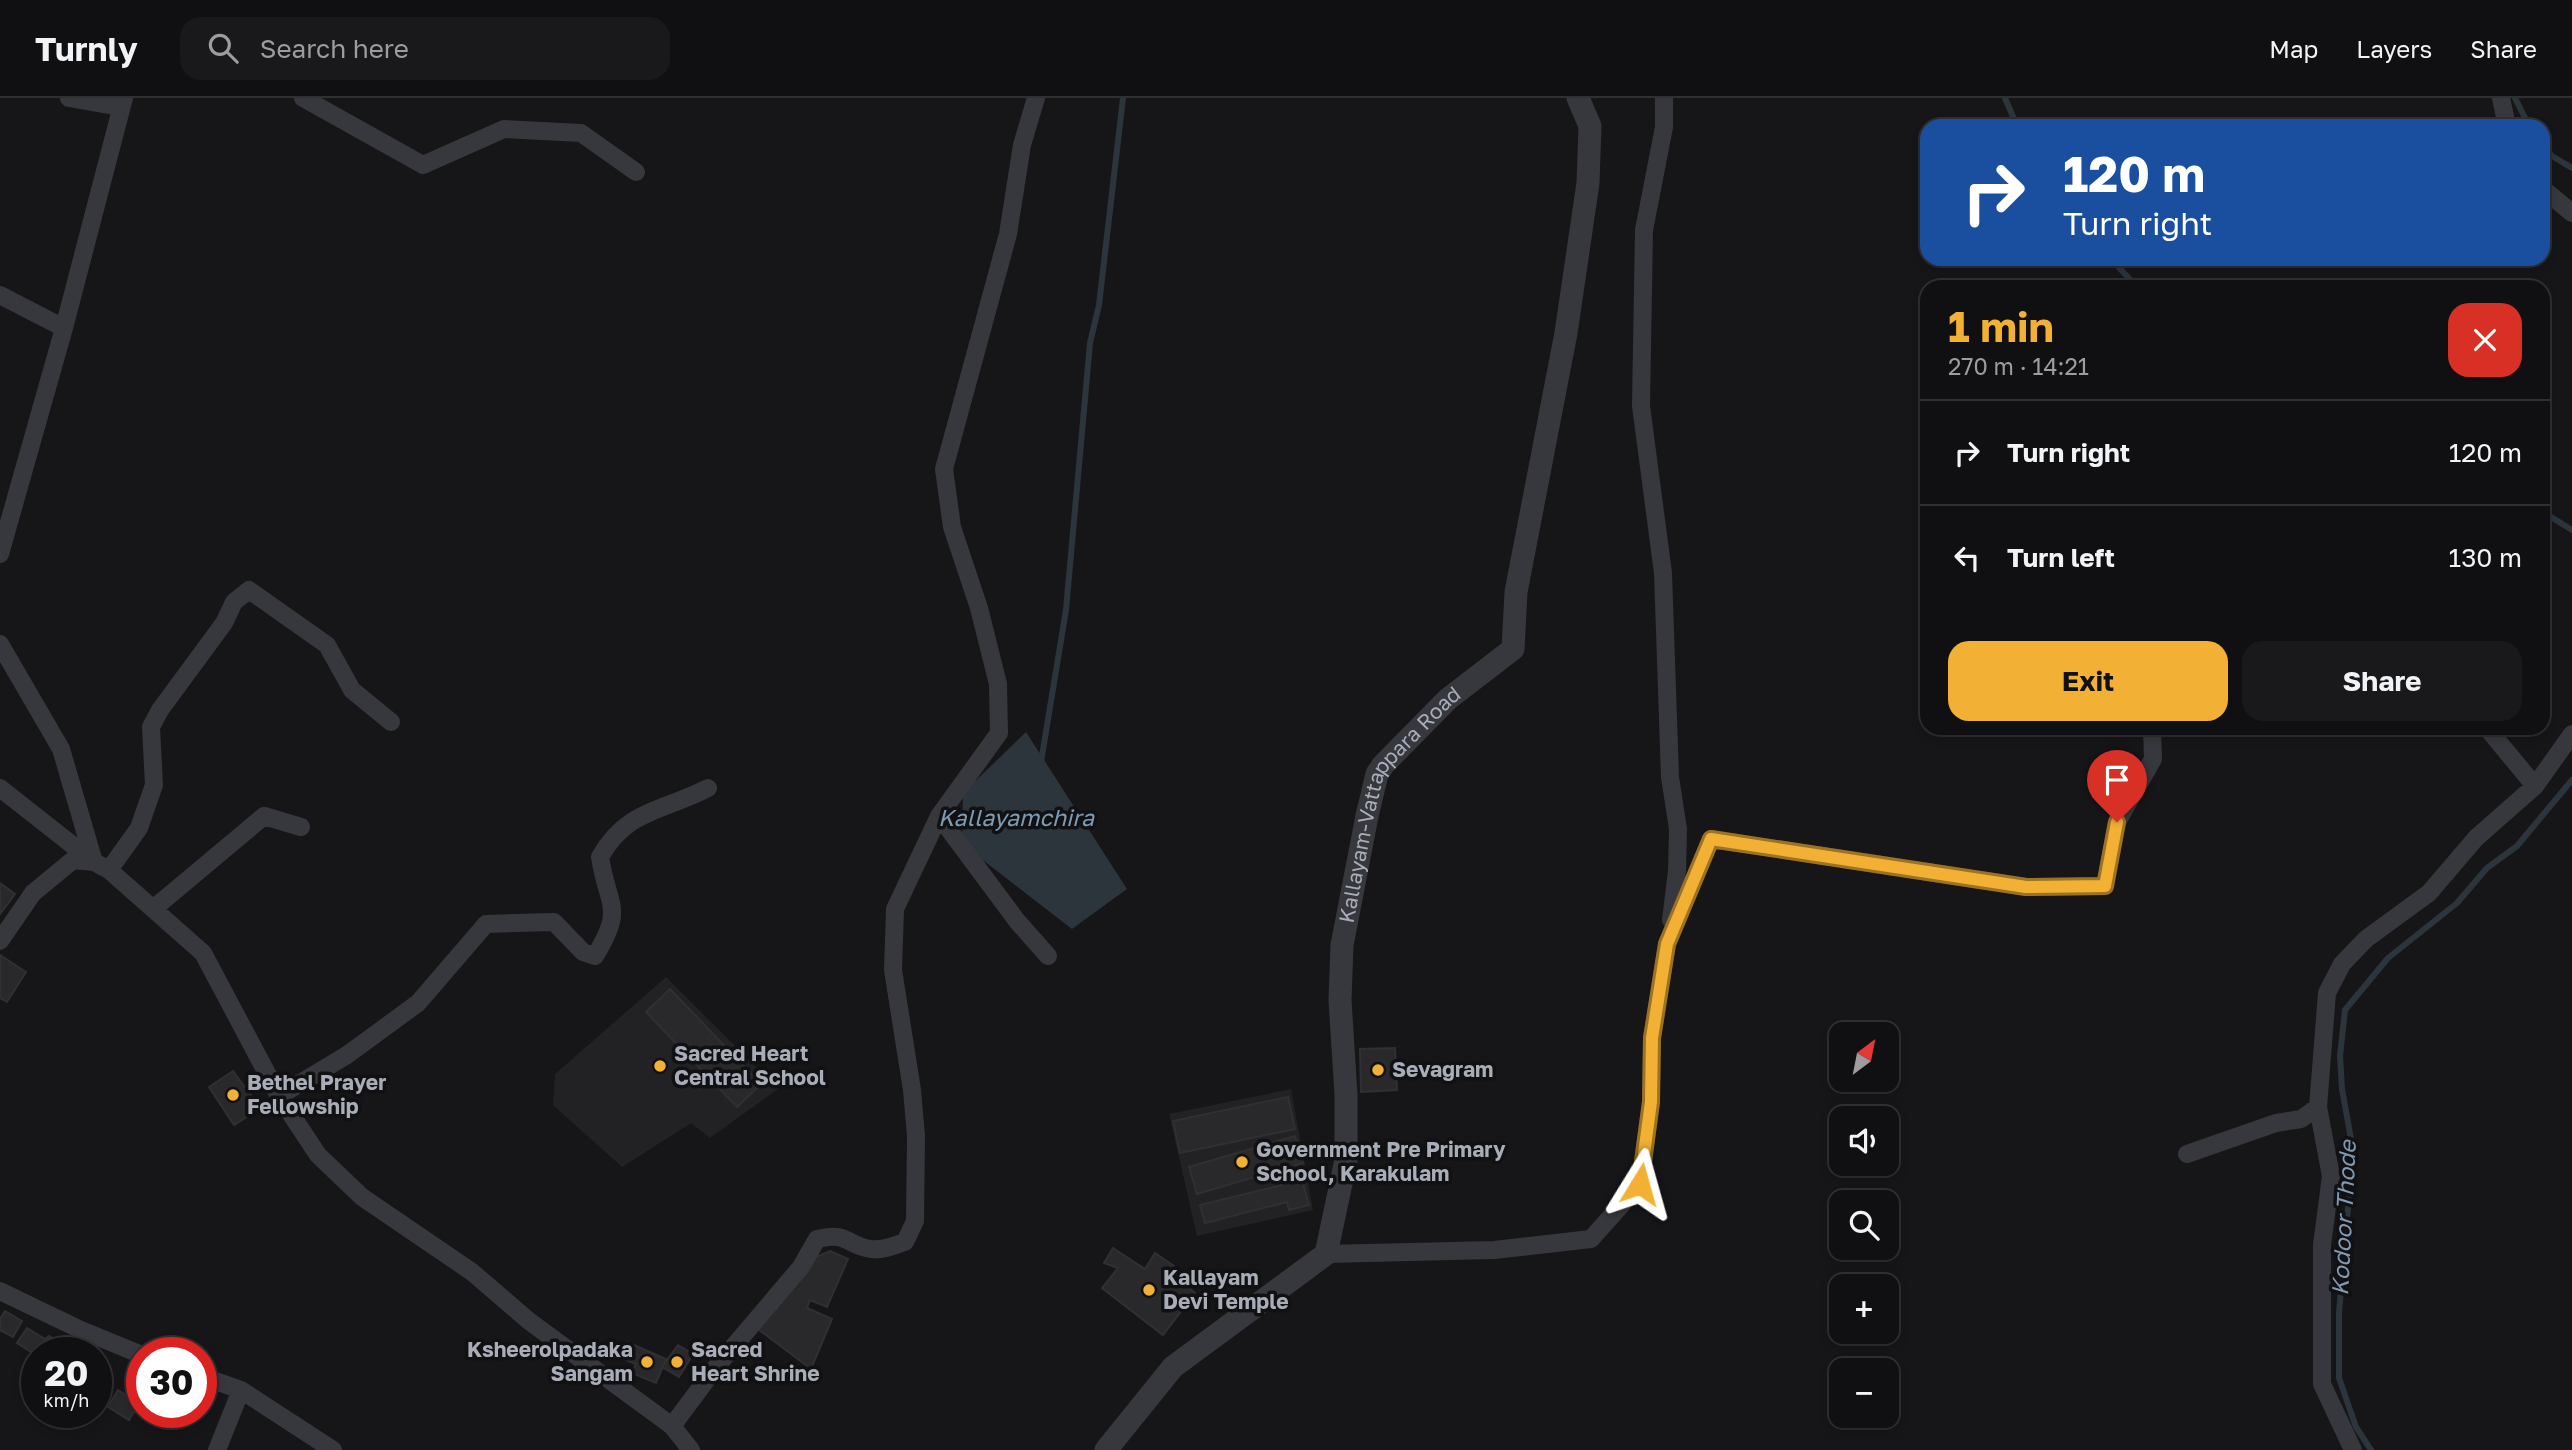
<!DOCTYPE html>
<html lang="en">
<head>
<meta charset="utf-8">
<style>
	:root { --surface:#101012; --page:#19191b; --text:#f1f3f6; --muted:#9c9d9f; --line:#303032; --accent:#f2b134 }
	body { margin:0; font-family:"Golos Text",sans-serif; background:var(--page); color:var(--text); height:100vh; display:flex; flex-direction:column; font-size:26px; white-space:nowrap }
	* { box-sizing:border-box; margin:0 }
	p { font-size:23px; color:var(--muted) }
	.icon { flex:none; width:38px; height:38px; fill:none; stroke:currentColor; stroke-width:2; stroke-linecap:round; stroke-linejoin:round }
	.map { position:relative; flex:1; overflow:hidden }
	.drawer { position:absolute; left:1920px; top:182px; width:630px; height:455px; display:flex; flex-direction:column; background:var(--surface); border-radius:21px; box-shadow:0 4px 10px #0003,0 0 0 2px var(--line) }
	.drawer>* { flex:none }
	.top-card { position:absolute; left:1920px; top:21px; width:630px; height:147px; border-radius:21px; box-shadow:0 4px 10px #0003,0 0 0 2px var(--line); background:#1a4fa0; color:#fff; overflow:hidden }
	.needle { width:46px; rotate:32deg }
	.tools { position:absolute; left:1829px; top:924px; display:grid; gap:14px }
	.tools a { display:grid; place-items:center; width:70px; height:70px; border-radius:14px; background:var(--surface); box-shadow:0 4px 10px #0003,0 0 0 2px var(--line); font-size:35px }
	.speed { position:absolute; left:21px; top:1239px; display:flex; gap:14px; font-size:35px; font-weight:700; text-align:center }
	.speed>* { display:grid; place-content:center; width:91px; height:91px; border-radius:50%; background:var(--surface); box-shadow:0 4px 10px #0003,0 0 0 2px var(--line); line-height:1 }
	.speed small { font-size:18px; font-weight:400 }
	.speed .limit { border:10px solid #d22; background:#fff; color:#111 }
	.pin { position:absolute; display:grid; place-items:center; width:60px; height:60px; color:#fff; margin:-72px -30px; border-radius:50% 50% 50% 0; rotate:-45deg; box-shadow:0 0 7px #0007 }
	.pin .icon { rotate:45deg }
	.me { position:absolute; width:77px; margin:-38px; rotate:8deg; stroke-linejoin:round; filter:drop-shadow(0 0 5px #0008) }
	.turn { display:flex; align-items:center; gap:24px; height:147px; padding:0 28px; font-size:32px }
	.turn .icon { width:91px; height:91px; stroke-width:2.5 }
	.turn b { display:block; font-size:49px; line-height:60px }
	.round { display:grid; place-items:center; flex:none; width:74px; height:74px; border-radius:21px; background:var(--page) }
	.overview { display:flex; align-items:center; justify-content:space-between; height:119px; padding:0 28px }
	h1 { font-size:42px; font-weight:700; line-height:52px; color:var(--accent) }
	.primary-button { display:flex; gap:14px; margin-top:auto; padding:14px 28px }
	.primary-button a { flex:1; height:80px; border-radius:21px; background:var(--accent); color:#111; font-size:28px; font-weight:700; line-height:80px; text-align:center }
	.primary-button a+a { background:var(--page); color:var(--text) }
	ul { padding:0; list-style:none }
	li { display:flex; align-items:center; gap:21px; height:105px; padding:0 28px; border-top:2px solid var(--line) }
	li div { flex:1 }
	li b { display:block; font-size:26px }
	li em { font-style:normal }
	header { display:flex; align-items:center; gap:42px; box-sizing:border-box; height:98px; padding:0 35px; background:var(--surface); border-bottom:2px solid var(--line) }
	header strong { font-size:33px }
	nav { display:flex; gap:38px; margin-inline-start:auto; font-size:24px }
	.search { width:490px; height:63px; background:var(--page); display:flex; align-items:center; gap:18px; box-sizing:border-box; padding:0 24px; border-radius:21px; color:var(--muted); font-size:26px }
	.map>svg:first-child { display:block }
</style>
</head>
<body>
<header>
<strong>Turnly</strong>
<div class="search"><svg class="icon" aria-label="search" viewBox="0 0 24 24"><circle cx="10" cy="10" r="6"/><path d="M15 15l6 6"/></svg>Search here</div>
<nav><a>Map</a><a>Layers</a><a>Share</a></nav>
</header>
<div class="map">
<svg width="2572" height="1352" viewBox="0 0 2572 1352">
	<rect width="100%" height="100%" fill="#161618"/>
	<path fill="#222225" d="M 666,879 L 778,991 L 710,1040 L 691,1025 L 622,1069 L 553,1007 L 555,976 Z
		M 1291,991 L 1313,1112 L 1197,1138 L 1169,1016 Z"/>
	<path fill="#2c353c" d="M 1026,634 L 1127,791 L 1072,831 L 962,746 L 963,695 Z"/>
	<g fill="none" stroke-linecap="round" stroke-linejoin="round">
		<path stroke="#2c353c" stroke-width="6" d="M 2005,0 L 2017,28
			M 2515,0 L 2529,28
			M 2543,48 L 2552,58 L 2572,70
			M 2111,161 L 2137,189
			M 2543,414 L 2572,432
			M 1041,664 L 1066,512 L 1090,245 L 1099,207 L 1123,0
			M 2371,1352 L 2356,1329 L 2339,1280 L 2339,1215 L 2353,1052 L 2342,991 L 2340,958 L 2345,912 L 2388,860 L 2457,805 L 2487,770 L 2517,748 L 2572,682"/>
	</g>
	<path fill="#29292c" stroke="#303034" stroke-width="2" d="M 0,785 L 15,796 L 0,816 Z
		M 0,857 L 26,874 L 7,904 L 0,900 Z
		M 670,891 L 761,986 L 737,1009 L 646,914 Z
		M 1395,950 L 1397,992 L 1361,994 L 1360,951 Z
		M 233,973 L 260,1010 L 234,1027 L 209,989 Z
		M 1288,999 L 1295,1031 L 1180,1055 L 1173,1023 Z
		M 1295,1038 L 1303,1065 L 1197,1096 L 1189,1069 Z
		M 1300,1074 L 1309,1107 L 1289,1112 L 1287,1104 L 1205,1125 L 1200,1107 L 1282,1087 L 1279,1079 Z
		M 1113,1150 L 1145,1171 L 1155,1155 L 1174,1168 L 1173,1177 L 1195,1195 L 1163,1237 L 1102,1190 L 1118,1170 L 1104,1165 Z
		M 830,1153 L 848,1161 L 827,1209 L 810,1202 L 807,1210 L 832,1221 L 811,1271 L 758,1231 L 811,1161 Z
		M 5,1213 L 22,1223 L 13,1239 L 0,1232 L 0,1221 Z
		M 27,1230 L 45,1241 L 49,1238 L 63,1247 L 58,1255 L 37,1255 L 37,1258 L 17,1245 Z
		M 627,1244 L 666,1261 L 656,1285 L 632,1275 L 636,1266 L 621,1260 Z
		M 678,1247 L 693,1256 L 679,1279 L 662,1269 Z
		M 96,1277 L 106,1283 L 99,1296 L 96,1295 Z
		M 118,1292 L 139,1305 L 129,1322 L 108,1309 Z"/>
	<g fill="none" stroke-linecap="round" stroke-linejoin="round">
		<path stroke="#37383d" stroke-width="18" d="M 69,0 L 120,9
			M 303,0 L 423,67 L 504,31 L 581,35 L 636,74
			M 1664,0 L 1664,29 L 1644,132 L 1641,308 L 1663,475 L 1670,679 L 1678,731 L 1677,773 L 1671,822
			M 2501,0 L 2507,28
			M 2543,91 L 2572,115
			M 0,197 L 64,230
			M 0,456 L 64,230 L 124,0
			M 0,546 L 61,651 L 94,764 L 73,762 L 33,795 L 0,843
			M 2487,630 L 2535,688
			M 0,690 L 94,764 L 109,772 L 203,855 L 279,998 L 318,1057 L 362,1099 L 472,1174 L 529,1223 L 672,1328 L 691,1352
			M 939,718 L 1017,823 L 1048,858
			M 109,772 L 139,730 L 154,687 L 151,629 L 160,612 L 224,525 L 234,504 L 249,492 L 327,547 L 352,592 L 391,624
			M 153,811 L 264,718 L 301,729
			M 279,998 L 347,957 L 418,905 L 486,826 L 554,824 L 583,854 L 595,858 C 625,809 608,810 600,759 C 627,711 664,713 708,690
			M 2187,1056 L 2276,1025 L 2301,1021 L 2318,1009
			M 1326,1156 L 1494,1152 L 1591,1141 L 1640,1086 L 1651,1004 L 1652,940 L 1667,846 L 1711,741 L 2026,789 L 2105,788 L 2117,724 L 2153,661 L 2152,630
			M 0,1193 L 81,1232 L 142,1257
			M 201,1278 L 241,1292 L 333,1352
			M 672,1328 L 716,1269 L 801,1169 L 817,1141 C 848,1133 847,1148 871,1151 C 882,1153 895,1147 905,1144 L 915,1123 L 916,1038 L 912,992 L 893,872 L 895,811 L 939,718 L 999,635 L 998,586 L 979,510 L 952,429 L 944,371 L 1008,136 L 1022,47 L 1036,0
			M 217,1352 L 241,1292
			M 2353,1352 L 2322,1286 L 2322,1147 L 2331,1078 L 2318,1009 L 2327,895 L 2342,866 L 2366,841 L 2429,795 L 2476,740 L 2535,688 L 2572,636"/>
		<path stroke="#37383d" stroke-width="23" id="s1" d="M 1106,1352 L 1173,1269 L 1326,1156 L 1346,1062 L 1346,997 L 1340,902 L 1342,847 L 1367,718 L 1377,676 L 1383,667 L 1448,601 L 1513,551 L 1516,494 L 1566,235 L 1588,85 L 1590,28 L 1578,0"/>
	</g>
	<g fill="none" stroke-linecap="round" stroke-linejoin="round">
		<defs>
			<path id="route" d="M 1640,1086 L 1651,1004 L 1652,940 L 1667,846 L 1711,741 L 2026,789 L 2105,788 L 2117,724"/>
		</defs>
		<use href="#route" stroke="#9d7322" stroke-width="18"/>
		<use href="#route" stroke="#f2b134" stroke-width="12"/>
	</g>
	<g fill="#f2b134" stroke="#111113" stroke-width="2.5">
		<circle cx="660" cy="968" r="7"/>
		<circle cx="1378" cy="972" r="7"/>
		<circle cx="233" cy="997" r="7"/>
		<circle cx="1242" cy="1064" r="7"/>
		<circle cx="1149" cy="1192" r="7"/>
		<circle cx="647" cy="1264" r="7"/>
		<circle cx="677" cy="1264" r="7"/>
	</g>
	<g text-anchor="middle" stroke-width="7" stroke-linejoin="round" paint-order="stroke">
		<g font-size="21" fill="#a8adb8" stroke="#111113">
			<text dy="7" stroke="none"><textPath href="#s1" startOffset="765">Kallayam-Vattappara Road</textPath></text>
		</g>
		<g font-size="21" font-weight="bold" fill="#a8adb8" stroke="#111113" text-anchor="start">
			<text x="674" y="963">Sacred Heart<tspan x="674" dy="24">Central School</tspan></text>
			<text x="1392" y="979">Sevagram</text>
			<text x="247" y="992">Bethel Prayer<tspan x="247" dy="24">Fellowship</tspan></text>
			<text x="1256" y="1059">Government Pre Primary<tspan x="1256" dy="24">School, Karakulam</tspan></text>
			<text x="1163" y="1187">Kallayam<tspan x="1163" dy="24">Devi Temple</tspan></text>
			<text x="633" y="1259" text-anchor="end">Ksheerolpadaka<tspan x="633" dy="24">Sangam</tspan></text>
			<text x="691" y="1259">Sacred<tspan x="691" dy="24">Heart Shrine</tspan></text>
		</g>
		<g font-size="23" font-style="italic" fill="#7f9bb3" stroke="#111113">
			<text x="1016" y="728">Kallayamchira</text>
			<text transform="translate(2344 1120) rotate(-87)" y="8">Kodoor Thode</text>
		</g>
	</g>
</svg>
<div class="tools">
<a><svg class="needle" viewBox="-14 -14 28 28"><path d="M0-13l5 13h-10z" fill="#e53935"/><path d="M0 13l5-13h-10z" fill="#9c9d9f"/></svg></a>
<a><svg class="icon" aria-label="sound" viewBox="0 0 24 24"><path d="M4 9h4l5-4v14l-5-4H4zM17 9q2 3 0 6"/></svg></a>
<a><svg class="icon" aria-label="search" viewBox="0 0 24 24"><circle cx="10" cy="10" r="6"/><path d="M15 15l6 6"/></svg></a>
<a>+</a>
<a>−</a>
</div>
<div class="speed"><div>20<small>km/h</small></div><div class="limit">30</div></div>
<div class="pin" style="left:2117px;top:724px;background:#d93025"><svg class="icon" aria-label="arrive" viewBox="0 0 24 24"><path d="M6 21V4h12l-3 4 3 4H6"/></svg></div>
<svg class="me" style="left:1640px;top:1086px" viewBox="-20 -20 40 40"><path d="M0-17L14 15 0 8-14 15z" fill="#f2b134" stroke="#fff" stroke-width="4"/></svg>
<div class="top-card">
<div class="turn"><svg class="icon" aria-label="right" viewBox="0 0 24 24"><path d="M7 20v-9h11M14 6l5 5-5 5"/></svg><div><b>120 m</b>Turn right</div></div>
</div>
<section class="drawer">
<div class="overview"><div><h1>1 min</h1><p>270 m · 14:21</p></div><a class="round" style="background:#d93025;color:#fff"><svg class="icon" aria-label="close" viewBox="0 0 24 24"><path d="M6 6l12 12M18 6L6 18"/></svg></a></div>
<ul>
<li><svg class="icon" aria-label="right" viewBox="0 0 24 24"><path d="M7 20v-9h11M14 6l5 5-5 5"/></svg><div><b>Turn right</b></div><em>120 m</em></li>
<li><svg class="icon" aria-label="left" viewBox="0 0 24 24"><path d="M17 20v-9H6M10 6l-5 5 5 5"/></svg><div><b>Turn left</b></div><em>130 m</em></li>
</ul>
<div class="primary-button"><a>Exit</a><a>Share</a></div>
</section>
</div>
</body>
</html>
